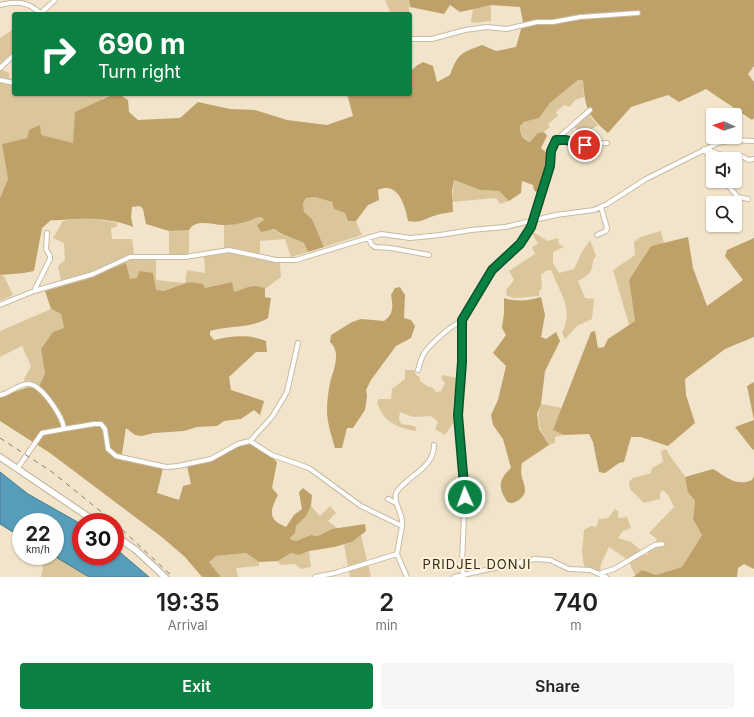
<!DOCTYPE html>
<html lang="en">
<head>
<meta charset="utf-8">
<style>
	:root { --surface:#fff; --page:#f6f6f6; --text:#222; --muted:#767676; --accent:#0b8043 }
	body { margin:0; font-family:Inter,sans-serif; background:var(--page); color:var(--text); height:100vh; display:flex; flex-direction:column; font-size:15px; white-space:nowrap }
	* { box-sizing:border-box; margin:0 }
	p { font-size:13px; color:var(--muted) }
	.icon { flex:none; width:22px; height:22px; fill:none; stroke:currentColor; stroke-width:2; stroke-linecap:round; stroke-linejoin:round }
	.map { position:relative; height:577px; overflow:hidden }
	.side { display:flex; flex-direction:column; background:var(--surface); flex:1 }
	.side>* { flex:none }
	.banner { position:absolute; left:12px; top:12px; width:400px; height:84px; border-radius:4px; box-shadow:0 1px 3px #0004; background:#0b8043; color:#fff; overflow:hidden }
	.needle { width:26px; rotate:273deg }
	.fabs { position:absolute; left:706px; top:108px; display:grid; gap:8px }
	.fabs a { display:grid; place-items:center; width:36px; height:36px; border-radius:4px; background:var(--surface); box-shadow:0 1px 3px #0004; font-size:20px }
	.speed { position:absolute; left:12px; top:513px; display:flex; gap:8px; font-size:20px; font-weight:700; text-align:center }
	.speed>* { display:grid; place-content:center; width:52px; height:52px; border-radius:50%; background:var(--surface); box-shadow:0 1px 3px #0004; line-height:1 }
	.speed small { font-size:10px; font-weight:400 }
	.speed .limit { border:6px solid #d22; background:#fff; color:#111 }
	.pin { position:absolute; display:grid; place-items:center; width:34px; height:34px; color:#fff; margin:-17px; border:2px solid #fff; border-radius:50%; box-shadow:0 1px 4px #0007 }
	.me { position:absolute; width:44px; margin:-22px; rotate:358deg; stroke-linejoin:round; filter:drop-shadow(0 0 3px #0008) }
	.turn { display:flex; align-items:center; gap:14px; height:84px; padding:0 20px; font-size:18px }
	.turn .icon { width:52px; height:52px; stroke-width:2.5 }
	.turn b { display:block; font-size:28px; line-height:34px }
	.eta { display:flex; justify-content:space-evenly; align-items:center; height:68px; text-align:center }
	.eta b { font-size:24px; font-weight:600; line-height:28px }
	.action { display:flex; gap:8px; margin-top:auto; padding:8px 20px }
	.action a { flex:1; height:46px; border-radius:4px; background:var(--accent); color:#fff; font-size:16px; font-weight:600; line-height:46px; text-align:center }
	.action a+a { background:var(--page); color:var(--text) }
	.map>svg:first-child { display:block }
</style>
</head>
<body>
<div class="map">
<svg width="754" height="577" viewBox="0 0 754 577">
	<rect width="100%" height="100%" fill="#f1e4ca"/>
	<path fill="#dbc69c" d="M 385,0 L 409,0 L 409,14 L 391,14 Z
		M 491,5 L 491,21 L 473,23 L 471,21 L 473,8 Z
		M 14,29 L 14,53 L 0,67 L 0,38 Z
		M 0,69 L 9,73 L 9,78 L 14,80 L 14,94 L 114,94 L 103,98 L 73,144 L 40,135 L 40,126 L 27,138 L 2,144 L 8,179 L 0,198 Z
		M 578,80 L 583,80 L 584,97 L 575,100 L 570,107 L 564,105 L 556,112 L 558,116 L 548,124 L 550,127 C 543,133 537,134 531,142 C 523,139 520,134 520,126 L 524,122 L 539,118 L 550,103 Z
		M 588,109 L 592,119 L 598,125 L 583,135 L 572,125 Z
		M 454,180 L 480,190 L 499,191 L 509,201 L 500,204 L 497,199 L 495,198 L 452,202 Z
		M 315,197 L 332,202 L 334,209 L 345,213 L 348,221 L 356,221 L 362,235 L 324,247 L 312,219 L 304,212 L 303,203 L 306,198 Z
		M 256,217 L 261,217 L 269,229 C 275,229 276,232 281,234 C 289,238 297,239 304,243 L 308,252 L 291,257 L 285,239 L 260,241 L 260,259 L 280,263 L 281,277 L 265,289 C 255,282 245,290 234,292 L 231,282 L 205,288 L 189,282 L 164,292 L 156,290 L 154,283 L 137,278 L 130,280 L 126,264 L 109,269 L 94,277 L 62,286 L 58,266 L 65,260 L 64,243 L 53,238 L 63,221 C 82,217 98,219 117,223 L 117,227 L 111,228 L 112,239 L 132,239 L 134,254 L 156,254 L 156,280 L 185,283 L 187,270 L 205,273 L 204,256 L 224,252 L 224,225 L 245,223 Z
		M 189,230 L 189,254 L 169,255 L 169,231 Z
		M 531,231 L 548,241 L 558,238 L 559,244 L 564,247 L 553,252 L 553,263 L 559,273 L 574,269 L 582,252 L 590,240 L 596,256 C 592,260 593,263 592,268 C 590,275 583,278 578,281 L 585,298 L 594,299 L 592,319 L 577,326 L 565,339 L 562,333 C 574,309 560,293 551,270 L 546,271 L 541,275 L 542,289 L 539,291 L 539,296 L 515,298 L 507,296 L 506,290 L 514,280 L 509,271 L 535,254 L 532,247 L 538,244 Z
		M 661,231 L 664,243 L 651,246 L 629,280 L 635,321 L 629,325 L 613,270 L 635,255 L 634,242 L 640,237 Z
		M 0,275 L 4,276 L 13,295 L 0,301 Z
		M 51,309 L 61,314 L 64,328 L 41,349 L 45,374 L 39,386 L 26,388 L 24,379 L 31,366 L 22,346 L 0,357 L 0,331 Z
		M 405,370 L 414,370 L 417,376 L 419,376 L 420,381 L 427,386 L 433,388 L 436,392 L 441,391 L 445,383 L 441,378 L 443,375 L 457,378 C 456,393 450,408 454,422 L 445,435 L 435,429 L 438,422 L 431,416 L 413,417 L 400,412 L 399,419 L 401,424 L 414,426 L 417,429 L 415,431 C 396,427 383,422 377,402 L 379,399 L 391,399 L 392,389 L 405,379 Z
		M 541,404 L 562,408 L 553,430 L 564,435 L 555,437 L 555,443 L 549,445 C 540,431 535,420 541,404 Z
		M 666,449 C 670,458 683,472 686,478 C 690,490 686,490 695,501 L 693,519 L 702,535 L 682,567 L 656,575 L 642,570 L 635,575 L 628,560 L 609,547 L 601,564 L 600,572 L 584,566 L 582,552 L 584,530 L 591,526 L 596,527 L 599,519 L 608,518 L 615,509 L 618,511 L 618,518 L 627,517 L 631,528 L 623,531 L 618,538 L 631,542 L 647,555 L 657,539 L 649,533 L 674,507 L 668,495 L 663,490 L 660,493 L 660,499 L 644,503 L 630,489 L 629,482 L 633,478 L 651,473 L 652,468 L 663,462 L 661,451 Z
		M 311,506 L 320,516 L 330,506 L 336,513 L 328,521 L 338,529 L 332,529 L 318,536 L 311,535 L 296,541 L 292,540 L 290,538 C 294,534 294,532 296,527 C 298,522 308,513 311,506 Z
		M 361,535 L 371,577 L 350,577 L 344,545 L 352,542 Z
		M 309,551 L 311,567 L 301,569 L 295,564 L 280,565 L 278,561 L 291,553 L 299,555 Z
		M 246,553 L 259,562 L 259,566 L 236,568 L 238,577 L 221,577 L 209,562 L 215,556 Z
		M 45,556 L 54,556 L 89,577 L 41,577 L 43,567 L 41,562 Z"/>
	<path fill="#bda168" d="M 409,0 L 754,0 L 754,66 L 748,74 L 754,82 L 754,118 L 752,120 L 706,89 L 679,102 L 668,95 L 631,107 L 608,133 C 587,115 585,108 583,80 L 578,80 L 550,103 L 539,118 L 524,122 L 520,126 C 520,134 522,139 530,142 L 538,133 L 544,132 L 547,136 L 541,148 L 548,154 L 546,165 L 537,193 L 534,190 L 533,185 L 522,181 L 521,193 L 509,201 L 499,191 L 480,190 L 454,180 L 452,191 L 453,212 C 448,213 442,213 437,215 C 425,218 421,224 408,221 C 405,205 398,181 378,190 L 379,200 L 368,205 L 356,221 L 348,221 L 345,213 L 334,209 L 332,202 L 315,197 L 306,198 L 303,203 L 304,212 L 312,219 L 324,247 L 308,252 L 304,243 C 294,238 283,236 274,229 L 261,232 L 257,225 L 264,220 L 261,217 C 255,217 252,220 246,222 C 240,224 231,225 224,225 C 212,225 196,218 189,230 L 169,231 L 146,224 L 143,209 L 140,206 L 132,207 L 131,217 L 133,227 C 118,220 93,218 76,219 C 67,219 60,221 51,220 L 42,228 L 34,271 L 24,273 L 0,275 L 0,198 L 8,179 L 2,144 L 27,138 L 29,130 L 40,125 L 41,135 L 73,143 L 75,112 L 114,94 L 119,94 L 128,100 L 129,112 L 138,120 L 180,118 L 198,102 L 230,109 L 255,110 L 287,120 L 327,125 L 353,116 L 347,94 L 410,94 C 410,75 405,72 423,62 L 433,66 L 437,82 L 450,75 C 458,53 461,53 482,45 L 496,51 L 516,47 L 523,22 L 520,7 L 491,5 L 460,12 L 450,5 L 444,14 L 410,7 Z
		M 688,237 L 693,268 L 707,306 L 743,280 L 725,256 L 727,250 L 754,238 L 754,337 L 725,349 L 685,379 L 686,395 L 695,423 L 668,446 L 641,437 L 631,437 L 624,462 L 619,463 L 605,473 L 599,472 L 593,442 L 589,434 L 564,435 L 553,430 L 591,332 L 595,331 L 598,348 L 604,347 L 608,339 L 635,321 L 629,280 L 651,246 Z
		M 126,263 L 130,279 L 137,278 L 139,271 L 153,273 L 156,290 L 164,291 L 189,282 L 203,284 L 205,288 L 232,282 L 234,292 C 245,289 255,282 265,289 L 265,297 L 271,298 L 268,318 C 250,329 229,325 210,331 L 210,335 L 214,340 C 231,336 249,334 266,341 L 267,352 L 256,352 L 229,377 L 231,390 L 264,401 L 260,415 L 254,410 L 241,419 L 224,421 L 217,426 L 197,427 L 184,431 L 154,433 L 142,436 L 135,435 L 126,428 L 121,460 L 163,468 L 157,493 L 179,500 L 183,486 L 191,484 L 187,466 L 213,460 L 242,444 L 251,443 L 271,456 L 277,462 L 272,488 L 278,495 C 270,511 267,519 286,527 L 294,515 L 302,509 L 299,492 L 303,488 L 312,495 L 311,506 L 306,516 L 296,526 L 295,533 L 290,538 L 292,540 L 296,541 L 311,535 L 318,536 L 332,529 L 365,524 L 366,531 L 352,542 L 334,547 L 309,551 L 299,555 L 291,553 L 278,561 L 259,562 L 246,553 L 216,556 L 209,562 L 221,577 L 202,577 L 185,557 L 163,538 L 50,453 L 0,421 L 0,397 L 26,388 L 39,386 L 45,374 L 41,349 L 53,332 L 64,328 L 61,314 L 51,309 L 45,291 L 94,277 L 109,269 Z
		M 400,287 L 405,295 L 404,318 L 411,320 L 415,326 L 411,338 L 396,346 L 371,380 L 366,390 L 367,396 L 365,410 L 353,428 L 347,428 L 342,448 L 335,448 C 332,437 327,423 327,411 C 327,402 328,392 330,383 C 333,370 342,353 330,342 L 331,335 L 352,322 L 361,319 L 384,321 C 394,314 393,306 391,295 L 395,288 Z
		M 541,297 L 545,315 L 541,337 L 546,339 L 556,332 L 560,341 L 545,371 L 541,404 L 537,414 L 539,429 L 549,445 L 522,463 C 519,479 525,480 525,491 C 525,496 516,503 512,503 C 508,503 506,501 505,498 C 497,485 501,477 511,468 L 503,439 L 493,425 L 491,415 L 498,400 L 506,366 L 493,353 L 506,335 L 502,328 L 504,313 L 504,298 C 516,302 529,301 541,297 Z
		M 754,382 L 754,449 L 753,450 L 735,427 L 754,420 L 747,386 Z
		M 713,469 C 727,477 736,487 752,480 L 754,476 L 754,569 L 744,564 L 738,568 L 737,577 L 633,577 L 642,570 L 656,575 L 682,567 L 702,535 L 693,519 L 695,501 L 688,492 L 685,477 Z"/>
	<path fill="#569db9" stroke="#4a7a8a" d="M 0,472 L 28,494 L 81,524 L 81,556 L 115,556 L 115,548 L 149,577 L 89,577 L 54,556 L 55,522 L 21,522 L 21,537 L 0,524 Z"/>
	<g fill="none" stroke-linecap="round" stroke-linejoin="round">
		<defs>
			<path id="street" d="M 0,5 C 16,1 27,1 40,13
				M 40,14 L 55,0
				M 410,39 L 432,39 L 465,30 L 487,27 L 507,29 L 537,22 L 553,22 L 580,17 L 638,13
				M 0,68 L 14,55
				M 0,80 L 14,83
				M 556,140 L 566,140 L 585,145 L 607,143
				M 704,149 L 731,158 L 741,156 L 749,160 L 754,159
				M 705,150 L 713,163
				M 724,181 L 738,197 L 748,199
				M 597,235 L 606,231 L 607,228 L 601,207
				M 369,237 L 371,244 L 375,247 L 391,248 L 429,255
				M 34,291 L 50,259 L 50,256 L 46,249 L 47,233
				M 0,305 L 34,291 L 93,274 L 130,257 L 185,257 L 229,250 L 276,260 L 296,260 L 381,234 L 410,238 L 440,235 L 471,230 L 505,227 L 556,215 L 594,210 L 607,204 L 646,179 L 718,143 L 733,140 L 754,141
				M 418,370 C 420,364 421,357 425,352 C 430,345 455,321 462,322
				M 0,395 C 9,394 19,383 29,384 C 42,385 63,417 64,429 L 94,424 L 101,424 L 105,429 L 108,449 L 116,456 L 166,467 L 178,466 L 211,459 L 238,444 L 250,441 L 272,455 L 309,468 L 361,506 L 402,526 L 397,554 L 407,577
				M 250,441 L 272,417 L 287,392 L 298,343
				M 17,469 L 42,433 L 64,429
				M 388,499 L 396,503
				M 402,526 C 404,513 393,505 396,493 C 407,475 434,469 434,445
				M 601,573 L 614,569 L 655,545 L 662,544
				M 315,577 L 335,573 L 397,554
				M 454,577 L 535,559 L 550,560 L 569,569 L 590,570 L 606,577
				M 463,577 L 462,566 L 465,487 L 457,409 L 462,362 L 462,320 L 492,270 L 520,244 L 528,233 L 550,169 L 551,149 L 558,138 L 590,110"/>
			<path id="secondary" d="M 0,457 L 96,522
				M 115,535 L 137,551 L 165,577"/>
		</defs>
		<use href="#street" stroke="#c8bba2" stroke-width="6"/>
		<use href="#secondary" stroke="#c8bba2" stroke-width="8"/>
		<use href="#street" stroke="#fff" stroke-width="4"/>
		<use href="#secondary" stroke="#fff" stroke-width="5.5"/>
		<path stroke="#847c6b" stroke-width="1" stroke-dasharray="5 5" stroke-linecap="butt" d="M 0,438 L 52,472 L 114,522
			M 115,523 L 173,577"/>
	</g>
	<g fill="none" stroke-linecap="round" stroke-linejoin="round">
		<defs>
			<path id="route" d="M 465,497 L 458,415 L 462,362 L 462,320 L 492,270 L 520,244 L 531,227 L 550,166 L 551,151 L 556,140 L 566,140 L 585,145"/>
		</defs>
		<use href="#route" stroke="#07532c" stroke-width="10"/>
		<use href="#route" stroke="#0b8043" stroke-width="7"/>
	</g>
	<g text-anchor="middle" stroke-width="4" stroke-linejoin="round" paint-order="stroke">
		<g font-size="13" letter-spacing="1" fill="#2d281e" stroke="#fef1d7">
			<text x="477" y="569">PRIDJEL DONJI</text>
		</g>
	</g>
</svg>
<div class="fabs">
<a><svg class="needle" viewBox="-14 -14 28 28"><path d="M0-13l5 13h-10z" fill="#e53935"/><path d="M0 13l5-13h-10z" fill="#767676"/></svg></a>
<a><svg class="icon" aria-label="sound" viewBox="0 0 24 24"><path d="M4 9h4l5-4v14l-5-4H4zM17 9q2 3 0 6"/></svg></a>
<a><svg class="icon" aria-label="search" viewBox="0 0 24 24"><circle cx="10" cy="10" r="6"/><path d="M15 15l6 6"/></svg></a>
</div>
<div class="speed"><div>22<small>km/h</small></div><div class="limit">30</div></div>
<div class="pin" style="left:585px;top:145px;background:#d93025"><svg class="icon" aria-label="arrive" viewBox="0 0 24 24"><path d="M6 21V4h12l-3 4 3 4H6"/></svg></div>
<svg class="me" style="left:465px;top:497px" viewBox="-20 -20 40 40"><circle r="17" fill="#0b8043" stroke="#fff" stroke-width="3"/><path d="M0-11L8 9 0 5-8 9z" fill="#fff"/></svg>
<div class="banner">
<div class="turn"><svg class="icon" aria-label="right" viewBox="0 0 24 24"><path d="M7 20v-9h11M14 6l5 5-5 5"/></svg><div><b>690 m</b>Turn right</div></div>
</div>
</div>
<section class="side">
<div class="eta">
<div><b>19:35</b><p>Arrival</p></div>
<div><b>2</b><p>min</p></div>
<div><b>740</b><p>m</p></div>
</div>
<div class="action"><a>Exit</a><a>Share</a></div>
</section>
</body>
</html>
